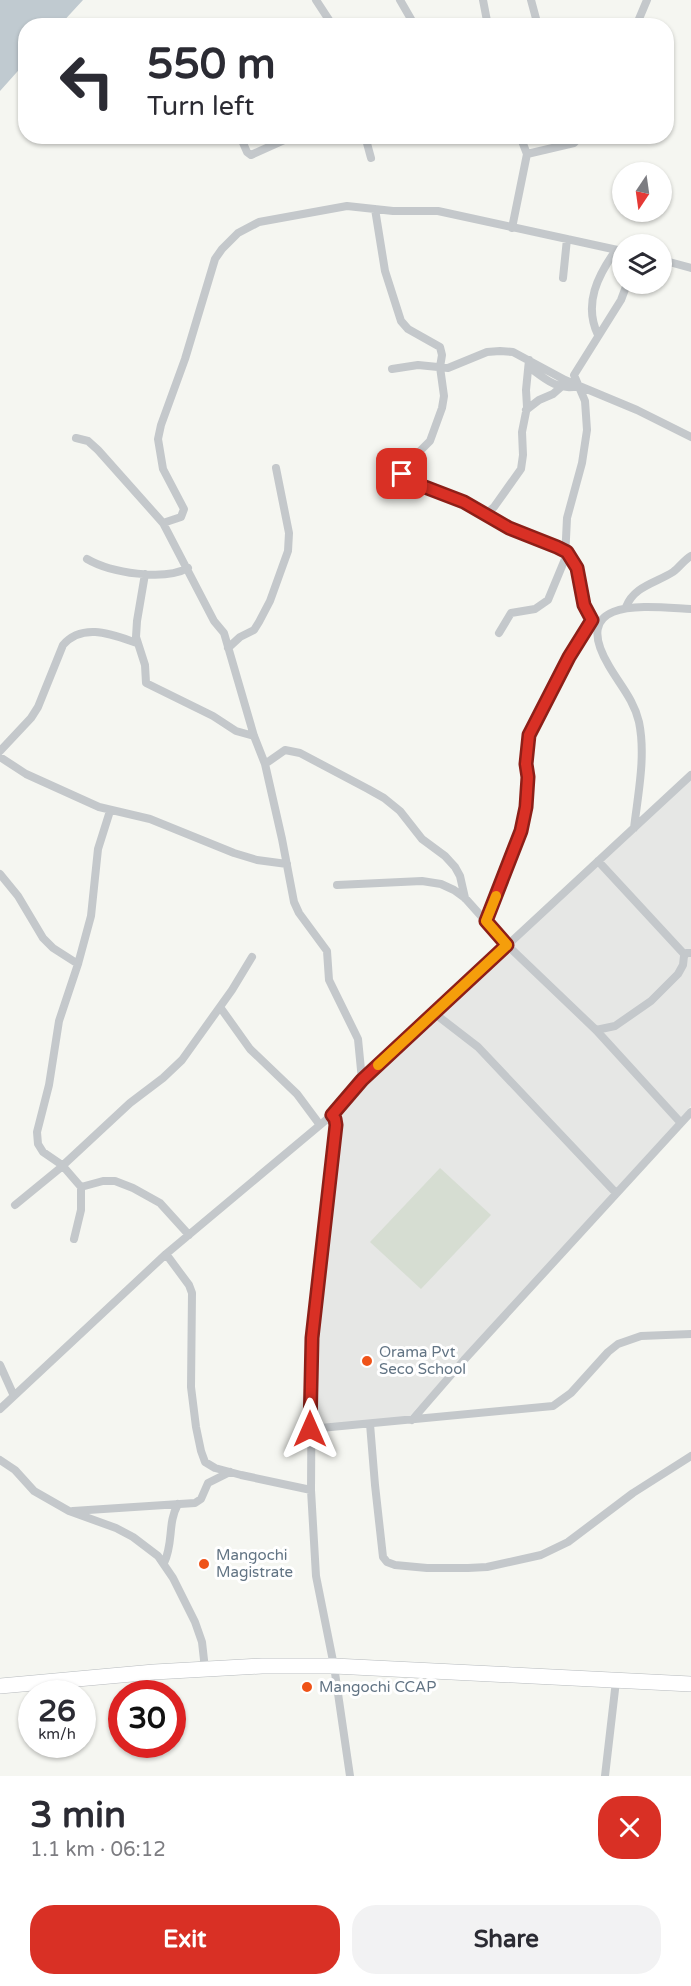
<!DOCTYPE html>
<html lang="en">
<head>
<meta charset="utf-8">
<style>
	:root { --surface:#fff; --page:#f2f2f3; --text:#2b2b33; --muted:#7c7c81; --accent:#d93025 }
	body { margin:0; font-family:"Varela Round",sans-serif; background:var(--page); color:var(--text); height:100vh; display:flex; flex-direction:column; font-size:22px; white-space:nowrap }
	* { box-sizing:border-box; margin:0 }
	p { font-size:20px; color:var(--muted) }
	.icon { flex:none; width:33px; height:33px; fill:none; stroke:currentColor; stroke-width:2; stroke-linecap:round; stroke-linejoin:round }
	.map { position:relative; height:1776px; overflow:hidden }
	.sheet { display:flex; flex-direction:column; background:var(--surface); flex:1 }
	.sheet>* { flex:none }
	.banner { position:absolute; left:18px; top:18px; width:656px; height:126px; border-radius:24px; box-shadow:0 2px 4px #0004; background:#fff; color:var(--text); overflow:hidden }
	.needle { width:39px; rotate:193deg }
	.fabs { position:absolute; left:612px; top:162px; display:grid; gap:12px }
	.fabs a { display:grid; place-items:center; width:60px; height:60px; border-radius:50%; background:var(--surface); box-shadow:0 2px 4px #0004; font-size:30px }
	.speed { position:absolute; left:18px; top:1680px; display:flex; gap:12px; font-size:30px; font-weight:700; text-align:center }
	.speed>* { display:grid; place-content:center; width:78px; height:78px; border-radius:50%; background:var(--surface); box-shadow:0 2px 4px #0004; line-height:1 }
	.speed small { font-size:15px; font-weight:400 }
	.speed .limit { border:9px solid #d22; background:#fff; color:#111 }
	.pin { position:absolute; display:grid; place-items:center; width:51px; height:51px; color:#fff; margin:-26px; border-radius:12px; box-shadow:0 3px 9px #0006 }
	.me { position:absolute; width:66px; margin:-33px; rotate:0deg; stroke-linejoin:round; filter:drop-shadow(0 0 4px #0008) }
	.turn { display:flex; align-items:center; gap:21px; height:126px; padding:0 30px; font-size:27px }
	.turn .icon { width:78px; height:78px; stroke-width:2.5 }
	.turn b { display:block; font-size:42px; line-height:51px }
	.round { display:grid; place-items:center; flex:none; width:63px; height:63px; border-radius:24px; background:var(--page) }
	.head { display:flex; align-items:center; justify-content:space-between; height:102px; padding:0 30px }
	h1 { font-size:36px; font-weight:700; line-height:45px }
	.button { display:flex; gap:12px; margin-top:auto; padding:12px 30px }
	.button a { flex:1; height:69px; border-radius:24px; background:var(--accent); color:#fff; font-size:24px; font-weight:700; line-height:69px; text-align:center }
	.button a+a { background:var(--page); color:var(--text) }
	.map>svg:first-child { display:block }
</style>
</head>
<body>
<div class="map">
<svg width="691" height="1776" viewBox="0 0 691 1776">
	<rect width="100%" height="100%" fill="#f5f6f1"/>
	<path fill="#e6e7e5" d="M 691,775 L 691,1106 L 409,1417 L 311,1427 L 306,1347 L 338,1121 L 344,1095 Z"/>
	<path fill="#d6ddd2" d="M 440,1168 L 491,1215 L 421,1289 L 370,1242 Z"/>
	<path fill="#c0cad0" d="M 0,0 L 83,0 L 60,25 L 26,26 L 25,63 L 0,91 Z"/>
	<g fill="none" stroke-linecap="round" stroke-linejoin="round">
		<defs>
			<path id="highway" d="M 0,1686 L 154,1672 L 262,1666 L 334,1666 L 691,1684"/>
		</defs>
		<use href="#highway" stroke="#b6babd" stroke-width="16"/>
		<path stroke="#c4c8cb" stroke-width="8" d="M 316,0 L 333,26
			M 400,0 L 415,26
			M 483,0 L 488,26
			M 531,0 L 538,26
			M 636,26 L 647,0
			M 240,136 L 247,152 L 251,155 L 293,136
			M 365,136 L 371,158
			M 527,154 L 574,143 L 581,136
			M 375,209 L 385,271 L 401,321 L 408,329 L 440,347 L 442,355 L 440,367 L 444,396 L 442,408 L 430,441 L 404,467 L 402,471 L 403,477 L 464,502 L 509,528 L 557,547 L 567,552 L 577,568 L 584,605 L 597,628
			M 512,228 L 527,154 L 520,136
			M 662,260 L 691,268
			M 563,278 L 567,239
			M 598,335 C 583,304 598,275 616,250
			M 529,367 C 545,379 558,391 578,386
			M 392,369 L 418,365 L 448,368 L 487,352 L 500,351 L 513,352 L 565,380 L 637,410 L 691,437
			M 526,410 L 539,400 L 553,394 L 561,387
			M 76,438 L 88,441 L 98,450 L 163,523 L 214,621 L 224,633 L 254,736 L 265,764 L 282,839 L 294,902 L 299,913 L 327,951 L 329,980 L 358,1039 L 362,1080
			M 486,514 L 494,507 L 521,469 L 523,455 L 522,432 L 527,407 L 526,390 L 529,360
			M 163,523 L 181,517 L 184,509 L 163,469 L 158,439 L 161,425 L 185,359 L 215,259 L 222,249 L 238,233 L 259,222 L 347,206 L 393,211 L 438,211 L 622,251
			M 87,559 C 111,573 164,581 188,568
			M 145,574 L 137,621 L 136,637 L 145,665 L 146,683 L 213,716 L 236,731 L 254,736
			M 626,607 C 634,586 656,583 673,572 C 679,568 684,560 691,556
			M 499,633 L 511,613 L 535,609 L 548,600 L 565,559 L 567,518 L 582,463 L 587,430 L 585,401 L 574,375 L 621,300 L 627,284
			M 228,648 L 240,637 L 254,630 L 259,622 L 270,601 L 288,551 L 289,533 L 276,468
			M 0,751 L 31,718 L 38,707 L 63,645 C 83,622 113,635 137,643
			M 0,757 L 26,774 L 99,807 L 150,819 L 234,853 L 257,860 L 287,864
			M 265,764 L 285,750 L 300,753 L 368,789 L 384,798 L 400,811 L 422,839 L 445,856 L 455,867 L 460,876 L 465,898
			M 634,828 C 638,794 646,756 639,722 C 634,700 620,685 609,666 C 567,595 649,607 691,609
			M 598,861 L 685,955
			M 0,874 L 18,896 L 43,938 L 53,948 L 78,964
			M 337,885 L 422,881 L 441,884 L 454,890 L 465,898 L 507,945 L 596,1030 L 681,1123
			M 486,921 L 521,831 L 526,807 L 528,777 L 526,764 L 529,735 L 569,657 L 592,620
			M 220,1007 L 250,1049 L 297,1094 L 320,1125
			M 434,1013 L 478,1047 L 616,1193
			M 596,1030 L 615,1026 L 651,1001 L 678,974 L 683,965 L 684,956 L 686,953 L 691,953
			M 332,1115 L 335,1119 L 336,1125 L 312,1338 L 311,1490 L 316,1576 L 334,1666 L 350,1776
			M 81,1187 L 103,1181 L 115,1181 L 133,1188 L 160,1203 L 189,1235
			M 15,1205 L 59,1169 L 130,1103 L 163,1078 L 182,1060 L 232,990 L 252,957
			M 74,1239 L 81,1210 L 81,1187 L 62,1165 L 43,1152 L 38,1144 L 37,1132 L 49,1085 L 59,1021 L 78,964 L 91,916 L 98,849 L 110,811
			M 166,1254 L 189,1285 L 192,1293 L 191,1387 L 196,1427 L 201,1451 L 205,1462 L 215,1468 L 241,1475 L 311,1490
			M 0,1365 L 14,1396
			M 0,1409 L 166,1254 L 332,1115 L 362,1080 L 691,775
			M 412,1420 L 464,1360 L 691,1112
			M 370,1424 L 375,1485 L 383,1557 L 387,1562 L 395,1565 L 427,1568 L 468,1568 L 487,1567 L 541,1555 L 568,1542 L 633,1493 L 691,1456
			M 310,1429 L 553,1406 L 571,1393 L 608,1352 L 618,1344 L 641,1336 L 691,1334
			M 0,1460 L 15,1470 L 34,1491 L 69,1511 L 116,1528 L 133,1537 L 158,1556 L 173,1578 L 195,1622 L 202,1642 L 205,1669
			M 73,1511 L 195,1503 L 201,1499 L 208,1483 L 230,1472
			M 164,1563 C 174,1542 167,1524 178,1504
			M 605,1776 L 616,1681"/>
		<use href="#highway" stroke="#fff" stroke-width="15"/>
	</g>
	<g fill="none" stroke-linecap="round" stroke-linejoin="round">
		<defs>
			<path id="route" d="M 310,1429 L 312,1338 L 336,1125 L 335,1119 L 332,1115 L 362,1080 L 507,945 L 486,921 L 521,831 L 526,807 L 528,777 L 526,764 L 529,735 L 569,657 L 592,620 L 584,605 L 577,568 L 567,552 L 557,547 L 509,528 L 464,502 L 404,479 L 402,474"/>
		</defs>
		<use href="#route" stroke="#8d1f18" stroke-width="15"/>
		<use href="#route" stroke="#d93025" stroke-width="10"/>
		<path stroke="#f59e0b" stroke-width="10" d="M 378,1065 L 507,945 L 486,921 L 496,896"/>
	</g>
	<g fill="#ef5318" stroke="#fff" stroke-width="2">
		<circle cx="367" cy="1361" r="6"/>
		<circle cx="204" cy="1564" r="6"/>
		<circle cx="307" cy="1687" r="6"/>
	</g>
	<g text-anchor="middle" stroke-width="6" stroke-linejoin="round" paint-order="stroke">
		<g font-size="15" fill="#627484" stroke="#fff" text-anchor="start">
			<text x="379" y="1357">Orama Pvt<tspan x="379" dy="17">Seco School</tspan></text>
			<text x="216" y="1560">Mangochi<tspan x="216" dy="17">Magistrate</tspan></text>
			<text x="319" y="1692">Mangochi CCAP</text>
		</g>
	</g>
</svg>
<div class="fabs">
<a><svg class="needle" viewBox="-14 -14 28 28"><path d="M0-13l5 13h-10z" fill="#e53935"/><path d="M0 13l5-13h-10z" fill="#7c7c81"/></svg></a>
<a><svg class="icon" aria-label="layers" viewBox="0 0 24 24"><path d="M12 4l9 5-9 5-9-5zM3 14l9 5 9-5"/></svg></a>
</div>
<div class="speed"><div>26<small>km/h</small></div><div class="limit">30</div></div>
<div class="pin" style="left:402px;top:474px;background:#d93025"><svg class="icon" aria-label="arrive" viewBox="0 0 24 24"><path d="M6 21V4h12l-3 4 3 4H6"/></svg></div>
<svg class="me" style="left:310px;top:1429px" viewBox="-20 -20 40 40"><path d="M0-17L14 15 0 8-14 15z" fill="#d93025" stroke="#fff" stroke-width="4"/></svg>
<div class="banner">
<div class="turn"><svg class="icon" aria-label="left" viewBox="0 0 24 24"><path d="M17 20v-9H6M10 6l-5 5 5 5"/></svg><div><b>550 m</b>Turn left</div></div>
</div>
</div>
<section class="sheet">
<div class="head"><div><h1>3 min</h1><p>1.1 km · 06:12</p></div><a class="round" style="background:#d93025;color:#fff"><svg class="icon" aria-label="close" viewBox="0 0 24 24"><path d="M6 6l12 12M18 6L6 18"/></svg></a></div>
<div class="button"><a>Exit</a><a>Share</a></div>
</section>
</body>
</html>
